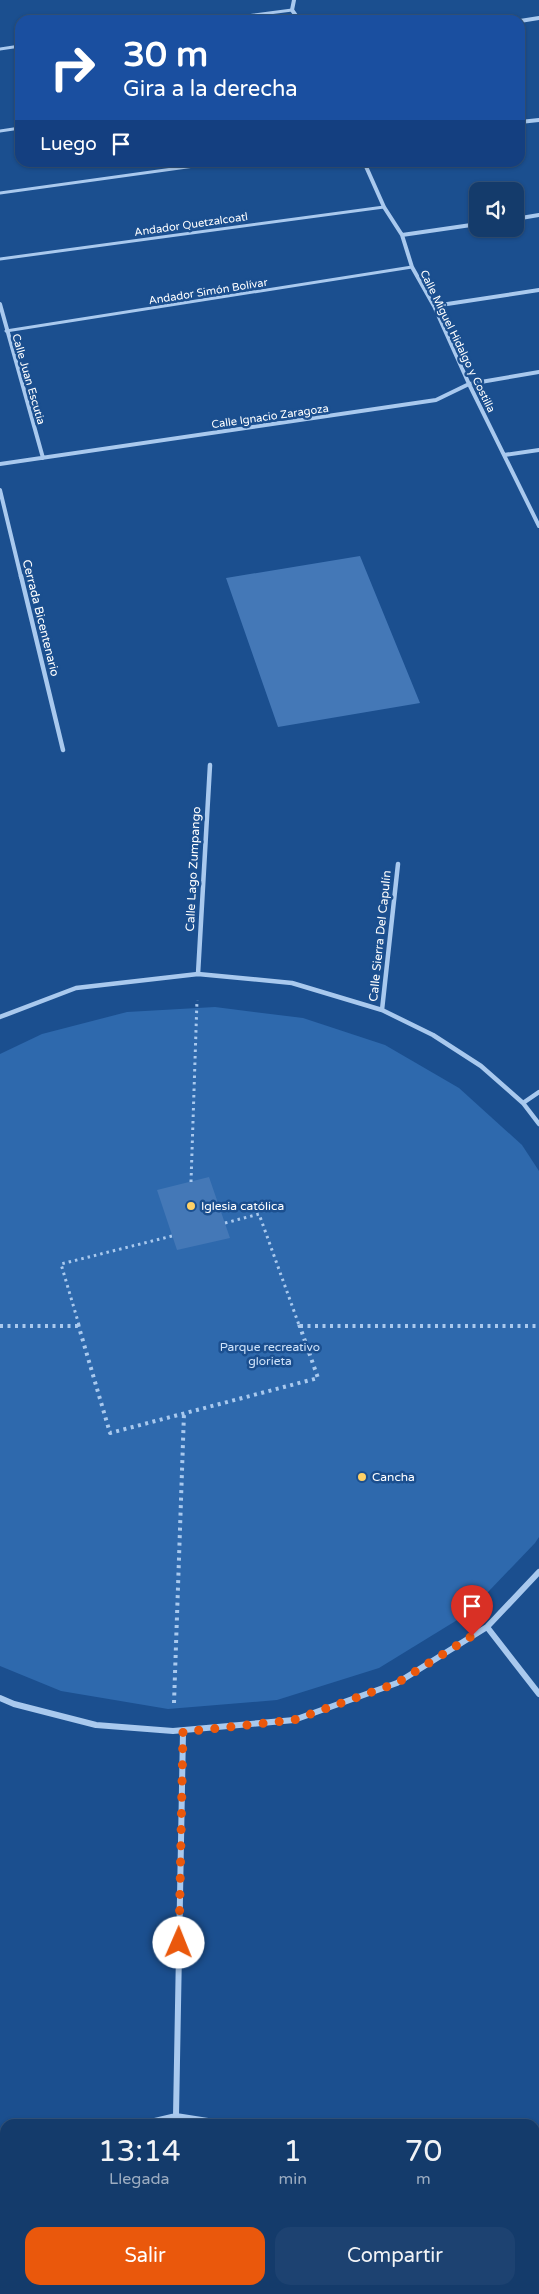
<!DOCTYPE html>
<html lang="es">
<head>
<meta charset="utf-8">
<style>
	:root { --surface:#143b6b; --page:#1d4271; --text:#f1f3f6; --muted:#9dadc1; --line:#33557e; --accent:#ea580c }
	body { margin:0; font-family:"Varela Round",sans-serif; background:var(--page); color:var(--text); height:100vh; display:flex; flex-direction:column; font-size:19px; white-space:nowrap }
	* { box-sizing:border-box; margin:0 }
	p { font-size:16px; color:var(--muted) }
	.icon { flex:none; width:28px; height:28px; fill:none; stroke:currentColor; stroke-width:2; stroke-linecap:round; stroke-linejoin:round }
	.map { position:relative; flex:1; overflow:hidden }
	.details { position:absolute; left:0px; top:2119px; width:540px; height:176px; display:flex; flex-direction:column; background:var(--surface); border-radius:15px 15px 0 0; box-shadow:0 1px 4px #0004,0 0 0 1px var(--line) }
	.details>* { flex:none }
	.hud { position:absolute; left:15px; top:15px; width:510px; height:152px; border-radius:15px; box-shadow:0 1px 4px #0004,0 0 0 1px var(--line); background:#1a4fa0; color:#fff; overflow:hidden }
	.fabs { position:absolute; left:469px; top:182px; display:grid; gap:10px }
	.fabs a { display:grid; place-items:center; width:55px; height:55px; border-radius:10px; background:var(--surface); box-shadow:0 1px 4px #0004,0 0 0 1px var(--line); font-size:25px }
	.pin { position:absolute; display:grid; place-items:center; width:42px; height:42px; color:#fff; margin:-51px -21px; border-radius:50% 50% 50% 0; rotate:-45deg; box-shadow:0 0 5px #0007 }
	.pin .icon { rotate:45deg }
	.me { position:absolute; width:55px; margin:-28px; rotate:1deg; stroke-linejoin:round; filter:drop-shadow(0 0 4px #0008) }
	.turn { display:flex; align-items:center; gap:18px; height:105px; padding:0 25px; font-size:22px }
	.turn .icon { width:65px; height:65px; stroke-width:2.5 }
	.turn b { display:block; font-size:35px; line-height:42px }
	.then { display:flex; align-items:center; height:48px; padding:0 25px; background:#0003; gap:10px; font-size:19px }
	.eta { display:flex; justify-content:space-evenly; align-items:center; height:85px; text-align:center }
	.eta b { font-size:30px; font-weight:600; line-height:35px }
	.primary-button { display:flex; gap:10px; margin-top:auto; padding:10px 25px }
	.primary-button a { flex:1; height:58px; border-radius:15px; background:var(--accent); color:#fff; font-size:20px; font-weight:600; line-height:58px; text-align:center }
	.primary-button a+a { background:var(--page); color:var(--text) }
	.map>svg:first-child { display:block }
</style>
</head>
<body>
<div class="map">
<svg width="539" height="2294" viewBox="0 0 539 2294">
	<rect width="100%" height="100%" fill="#1b4f8f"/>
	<path fill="#2e69ad" d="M 215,1007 L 303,1018 L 385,1045 L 459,1088 L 522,1145 L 539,1171 L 539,1537 L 535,1543 L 467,1614 L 379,1668 L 277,1700 L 168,1709 L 61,1691 L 0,1666 L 0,1054 L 42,1034 L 127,1012 Z"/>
	<path fill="#4478b7" d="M 360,556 L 420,703 L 278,727 L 226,578 Z
		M 209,1177 L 230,1238 L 177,1250 L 157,1190 Z"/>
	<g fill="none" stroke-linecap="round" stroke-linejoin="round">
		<path stroke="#a9c9ee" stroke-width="3" stroke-dasharray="2.5 4" stroke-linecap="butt" d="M 191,1182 L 197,1000
			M 225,1223 L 259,1214 L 299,1325
			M 79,1325 L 61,1264 L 172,1236"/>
		<path stroke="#a9c9ee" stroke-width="4" stroke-dasharray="3 4.5" stroke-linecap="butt" d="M 78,1324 L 110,1433 L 318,1378 L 299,1324
			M 0,1326 L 79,1326
			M 300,1326 L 539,1326
			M 174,1703 L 184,1413"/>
		<path stroke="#a9c9ee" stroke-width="3" d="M 217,20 L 292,10
			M 0,49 L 20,46
			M 0,131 L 20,128
			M 0,193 L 223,162
			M 0,259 L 384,207
			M 6,331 L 412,267"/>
		<path stroke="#a9c9ee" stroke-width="4" d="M 294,0 L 292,10 L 299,20
			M 520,21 L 539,18
			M 520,122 L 539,120
			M 364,162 L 384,207 L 402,235 L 412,267 L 434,306 L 469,384 L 539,526
			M 515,219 L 539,215
			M 402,235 L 478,224
			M 0,304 L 43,458
			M 434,306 L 539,290
			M 504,455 L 539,450
			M 0,464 L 436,400 L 469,384 L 539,372
			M 0,490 L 21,577"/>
		<path stroke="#a9c9ee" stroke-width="4.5" d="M 21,576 L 63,750
			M 198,974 L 210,765
			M 382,1010 L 398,864
			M 0,1017 L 76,988 L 198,974 L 292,983 L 382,1010 L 433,1035 L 481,1066 L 523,1103 L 539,1124
			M 523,1103 L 539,1092"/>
		<path stroke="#a9c9ee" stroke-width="6" d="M 487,1627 L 539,1694
			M 0,1698 L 14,1704 L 96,1725 L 173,1731 L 294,1720 L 397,1683 L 487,1627 L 539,1572
			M 176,2116 L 183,1732
			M 142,2124 L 176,2116 L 227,2124
			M 0,2161 L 5,2159
			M 535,2274 L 539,2277"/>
		<path stroke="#a9c9ee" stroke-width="11" d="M 184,2290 L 184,2294
			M 358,2290 L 539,2293
			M 0,2292 L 76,2290"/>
	</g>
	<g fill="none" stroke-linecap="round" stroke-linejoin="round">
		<path stroke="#ea580c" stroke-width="9" stroke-dasharray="0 16.2" d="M 179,1943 L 183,1732 L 294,1720 L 397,1683 L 472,1636"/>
	</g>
	<g fill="#ffd166" stroke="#1b4f8f" stroke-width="2">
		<circle cx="191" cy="1206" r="5"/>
		<circle cx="362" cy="1477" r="5"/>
	</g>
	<g text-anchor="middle" stroke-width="5" stroke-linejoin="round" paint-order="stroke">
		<g font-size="11" fill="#fff" stroke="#1b4f8f">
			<text transform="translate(191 224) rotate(-8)" y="4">Andador Quetzalcoatl</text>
			<text transform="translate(208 291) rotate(-9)" y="4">Andador Simón Bolívar</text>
			<text transform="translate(458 341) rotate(64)" y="4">Calle Miguel Hidalgo y Costilla</text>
			<text transform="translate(29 379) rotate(74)" y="4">Calle Juan Escutia</text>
			<text transform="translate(270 416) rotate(-8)" y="4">Calle Ignacio Zaragoza</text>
		</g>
		<g font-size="12" fill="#fff" stroke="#1b4f8f">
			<text transform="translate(41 618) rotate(76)" y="4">Cerrada Bicentenario</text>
			<text transform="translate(193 869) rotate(-87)" y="4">Calle Lago Zumpango</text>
			<text transform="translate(380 936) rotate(-84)" y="4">Calle Sierra Del Capulín</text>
		</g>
		<g font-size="12" fill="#fff" stroke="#1b4f8f" text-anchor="start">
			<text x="201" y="1210">Iglesia católica</text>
			<text x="372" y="1481">Cancha</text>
		</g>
		<g font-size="12" fill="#cfe3fa" stroke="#1b4f8f">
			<text x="270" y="1351">Parque recreativo<tspan x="270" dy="14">glorieta</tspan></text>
		</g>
	</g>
</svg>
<div class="fabs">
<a><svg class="icon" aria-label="sound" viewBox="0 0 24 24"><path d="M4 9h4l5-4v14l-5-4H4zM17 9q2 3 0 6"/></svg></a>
</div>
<div class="pin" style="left:472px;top:1636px;background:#d93025"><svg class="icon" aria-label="arrive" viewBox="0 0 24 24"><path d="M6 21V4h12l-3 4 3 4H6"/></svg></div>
<svg class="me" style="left:179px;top:1943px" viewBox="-20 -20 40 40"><circle r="19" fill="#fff"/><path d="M0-13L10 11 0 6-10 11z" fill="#ea580c"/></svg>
<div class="hud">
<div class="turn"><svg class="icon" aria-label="right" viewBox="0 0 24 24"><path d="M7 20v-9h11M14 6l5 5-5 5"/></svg><div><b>30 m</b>Gira a la derecha</div></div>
<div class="then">Luego<svg class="icon" aria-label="arrive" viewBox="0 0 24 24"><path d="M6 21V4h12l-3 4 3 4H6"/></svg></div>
</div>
<section class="details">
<div class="eta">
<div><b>13:14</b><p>Llegada</p></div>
<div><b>1</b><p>min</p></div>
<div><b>70</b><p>m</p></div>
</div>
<div class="primary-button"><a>Salir</a><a>Compartir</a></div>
</section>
</div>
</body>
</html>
